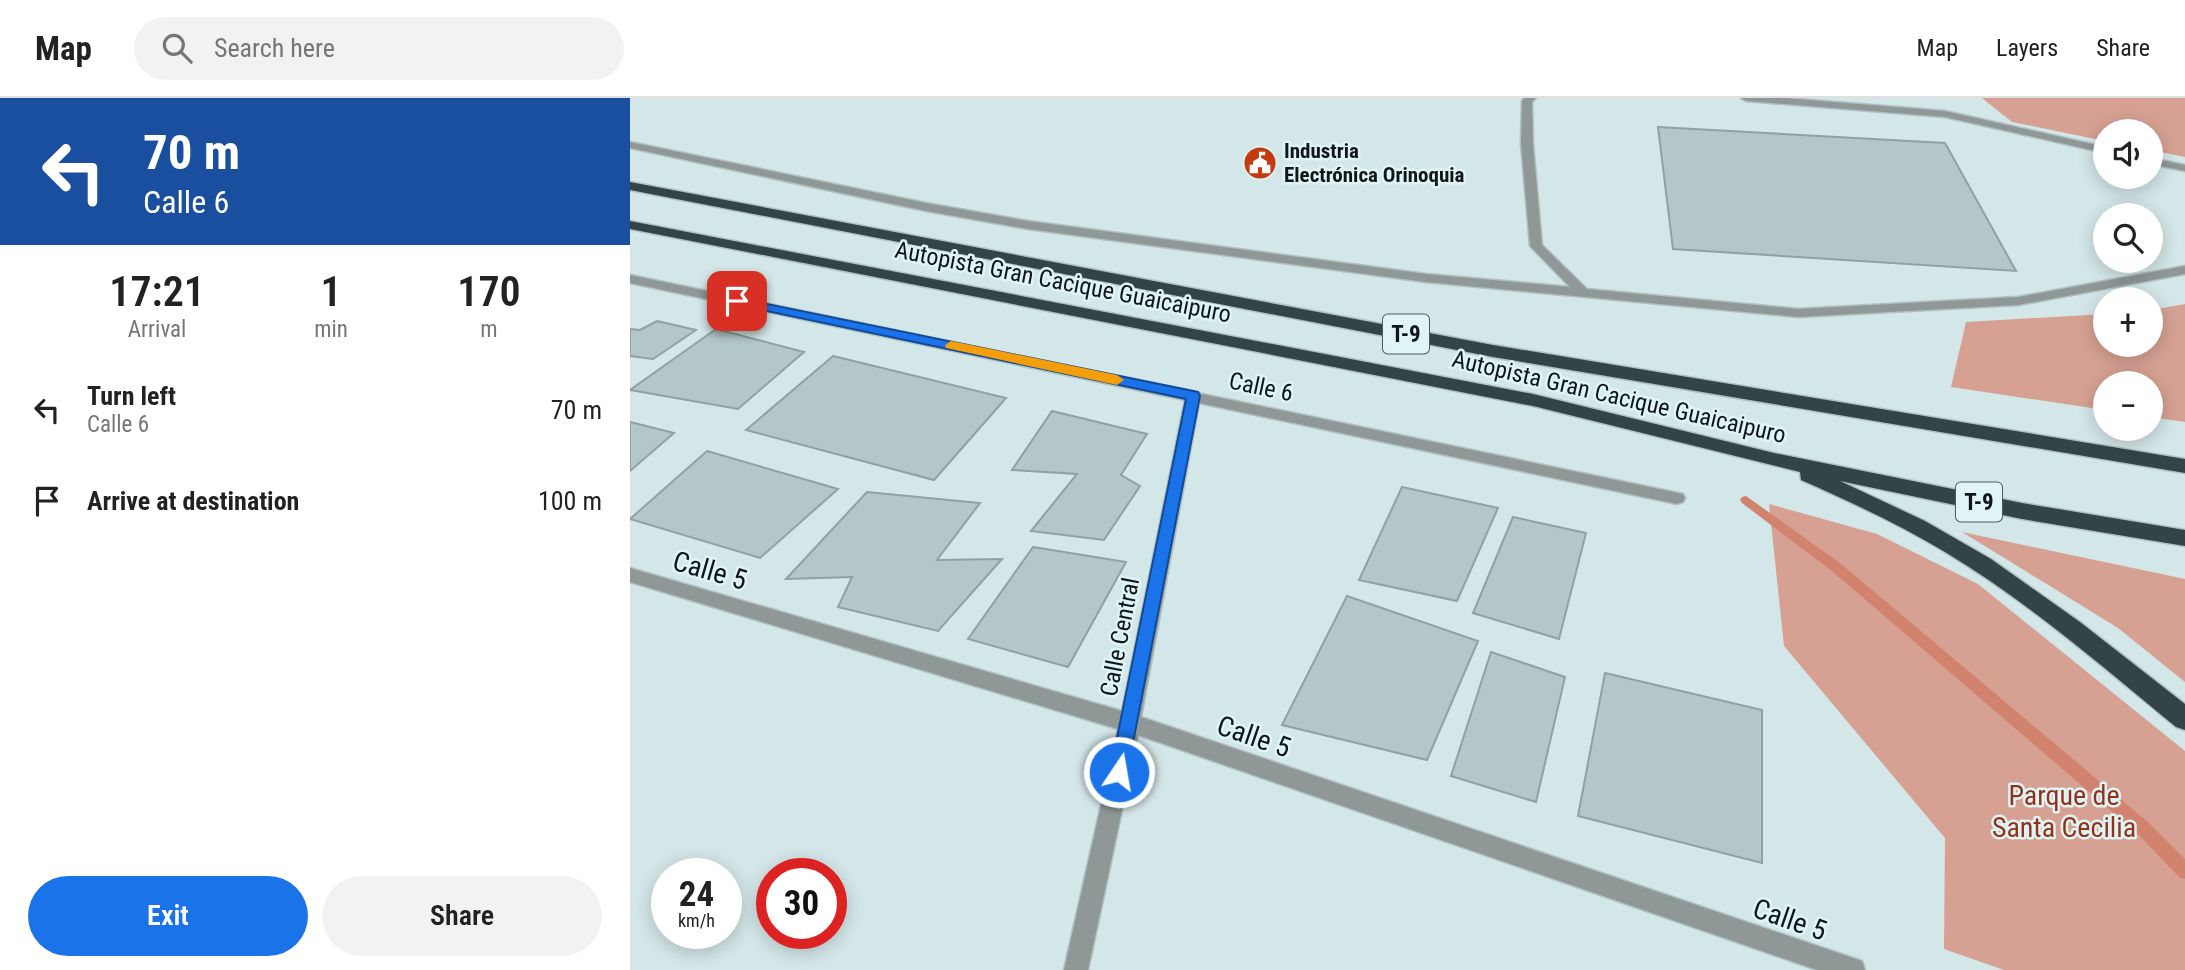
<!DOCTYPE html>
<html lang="en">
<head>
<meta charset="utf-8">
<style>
	:root { --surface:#fff; --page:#f2f2f2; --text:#222; --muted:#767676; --line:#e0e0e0; --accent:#1a73e8 }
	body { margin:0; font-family:"Roboto Condensed",sans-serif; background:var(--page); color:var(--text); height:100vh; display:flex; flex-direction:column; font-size:26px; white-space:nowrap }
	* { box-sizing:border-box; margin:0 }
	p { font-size:23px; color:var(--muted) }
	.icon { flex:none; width:38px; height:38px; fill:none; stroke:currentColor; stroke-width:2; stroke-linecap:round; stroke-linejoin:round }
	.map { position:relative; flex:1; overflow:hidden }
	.drawer { display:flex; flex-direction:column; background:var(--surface); width:630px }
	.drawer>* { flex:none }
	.hud { background:#1a4fa0; color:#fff; overflow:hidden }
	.buttons { position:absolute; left:1463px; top:21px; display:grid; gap:14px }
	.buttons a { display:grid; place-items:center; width:70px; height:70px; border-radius:50%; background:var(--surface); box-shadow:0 4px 18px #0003; font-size:35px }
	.speed { position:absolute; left:21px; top:760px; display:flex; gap:14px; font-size:35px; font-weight:700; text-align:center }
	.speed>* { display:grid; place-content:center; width:91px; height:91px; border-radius:50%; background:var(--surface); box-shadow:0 4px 18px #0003; line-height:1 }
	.speed small { font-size:18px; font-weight:400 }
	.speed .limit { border:10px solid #d22; background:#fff; color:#111 }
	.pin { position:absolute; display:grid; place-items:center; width:60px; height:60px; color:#fff; margin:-30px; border-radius:14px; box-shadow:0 4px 10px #0006 }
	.me { position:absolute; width:77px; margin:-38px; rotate:12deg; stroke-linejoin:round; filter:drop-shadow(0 0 5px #0008) }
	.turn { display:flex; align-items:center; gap:24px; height:147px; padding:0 28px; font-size:32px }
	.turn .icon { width:91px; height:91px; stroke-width:2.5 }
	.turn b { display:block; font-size:49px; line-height:60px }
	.eta { display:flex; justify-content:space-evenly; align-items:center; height:119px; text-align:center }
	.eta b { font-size:42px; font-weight:600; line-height:49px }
	.button { display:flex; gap:14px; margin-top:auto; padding:14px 28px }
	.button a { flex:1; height:80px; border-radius:42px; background:var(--accent); color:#fff; font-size:28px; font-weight:600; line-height:80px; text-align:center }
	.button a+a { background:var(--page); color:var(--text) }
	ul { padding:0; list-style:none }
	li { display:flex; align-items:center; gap:21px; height:91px; padding:0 28px }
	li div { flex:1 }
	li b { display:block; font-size:26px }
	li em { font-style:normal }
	header { display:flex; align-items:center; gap:42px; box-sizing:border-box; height:98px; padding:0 35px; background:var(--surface); border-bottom:2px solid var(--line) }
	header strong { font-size:33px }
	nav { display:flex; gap:38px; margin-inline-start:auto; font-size:24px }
	.search { width:490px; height:63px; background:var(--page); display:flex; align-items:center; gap:18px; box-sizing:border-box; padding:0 24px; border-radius:38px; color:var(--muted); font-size:26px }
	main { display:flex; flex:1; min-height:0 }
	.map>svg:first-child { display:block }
</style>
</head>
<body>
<header>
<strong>Map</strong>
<div class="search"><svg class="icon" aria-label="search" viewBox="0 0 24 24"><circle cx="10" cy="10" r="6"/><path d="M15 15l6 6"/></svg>Search here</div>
<nav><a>Map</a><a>Layers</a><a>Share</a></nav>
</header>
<main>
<section class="drawer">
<div class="hud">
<div class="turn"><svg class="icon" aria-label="left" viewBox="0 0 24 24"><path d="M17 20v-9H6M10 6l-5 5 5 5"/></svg><div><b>70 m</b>Calle 6</div></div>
</div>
<div class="eta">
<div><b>17:21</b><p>Arrival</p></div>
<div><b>1</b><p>min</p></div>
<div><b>170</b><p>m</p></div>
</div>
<ul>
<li><svg class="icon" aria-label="left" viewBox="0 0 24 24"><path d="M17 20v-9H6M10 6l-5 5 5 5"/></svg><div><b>Turn left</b><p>Calle 6</p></div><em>70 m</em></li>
<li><svg class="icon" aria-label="arrive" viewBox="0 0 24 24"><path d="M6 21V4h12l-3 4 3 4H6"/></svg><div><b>Arrive at destination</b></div><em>100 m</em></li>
</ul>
<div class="button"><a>Exit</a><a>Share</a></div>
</section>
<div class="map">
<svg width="1555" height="872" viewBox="0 0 1555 872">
	<rect width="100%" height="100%" fill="#d3e6e8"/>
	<path fill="#d6a193" d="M 1352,0 L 1555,0 L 1555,59 L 1521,52 L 1521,33 L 1475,33 L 1475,43 L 1382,24 Z
		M 1555,206 L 1555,324 L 1521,319 L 1521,285 L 1475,285 L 1475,312 L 1321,289 L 1336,224 L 1475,216 L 1475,247 L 1521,247 L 1521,212 Z
		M 1139,406 L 1247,436 L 1348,486 L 1555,653 L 1555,872 L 1374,872 L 1314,851 L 1315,740 L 1154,548 Z
		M 1332,434 L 1555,481 L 1555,584 L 1488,530 Z"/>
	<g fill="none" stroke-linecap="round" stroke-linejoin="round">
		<path fill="#d1836e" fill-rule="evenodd" d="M 1116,398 L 1210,465 L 1519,725 L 1555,761 L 1555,781 L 1549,779 L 1507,735 L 1202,473 L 1112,405 L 1110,402 L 1112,399 Z"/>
	</g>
	<path fill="#b4c7c8" stroke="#8fa1a3" stroke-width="2" d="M 1028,29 L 1315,45 L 1386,173 L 1043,151 Z
		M 27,223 L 66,232 L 23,261 L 0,258 L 0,231 L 10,232 Z
		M 86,231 L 174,254 L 108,311 L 0,292 Z
		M 203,258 L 376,300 L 304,382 L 116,332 Z
		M 422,313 L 517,336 L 491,377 L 510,388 L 474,442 L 401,433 L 447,376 L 382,372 Z
		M 0,324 L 44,335 L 0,373 Z
		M 77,353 L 208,391 L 130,460 L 0,421 Z
		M 772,389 L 868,410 L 827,503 L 729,482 Z
		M 237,394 L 350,405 L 307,462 L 372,461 L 308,533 L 208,509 L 222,479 L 156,481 Z
		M 883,419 L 956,435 L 929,541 L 843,515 Z
		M 403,449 L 496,464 L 438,569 L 338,541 Z
		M 717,498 L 848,543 L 797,662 L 652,627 Z
		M 861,554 L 935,579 L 906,704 L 821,678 Z
		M 975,575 L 1132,612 L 1132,765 L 948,718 Z"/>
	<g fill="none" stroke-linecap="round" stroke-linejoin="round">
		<defs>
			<path id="service" d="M 894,0 L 906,0 L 902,4 L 903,46 L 912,147 L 957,191 L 1168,211 L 1388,199 L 1555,168 L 1555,176 L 1388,207 L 1168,219 L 796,184 L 398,131 L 296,113 L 0,50 L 0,44 L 296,105 L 398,123 L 796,176 L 940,189 L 900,148 L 891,46 L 892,3 Z
				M 1111,0 L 1155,0 L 1315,13 L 1475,49 L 1475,55 L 1315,19 L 1116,3 Z
				M 1521,60 L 1555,67 L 1555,73 L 1521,66 Z"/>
			<path id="minor" d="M 0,177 L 1053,396 L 1055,400 L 1053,404 L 1047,406 L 569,305 L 511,619 L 1223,860 L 1232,863 L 1235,872 L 1187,872 L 508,637 L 458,872 L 434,872 L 488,631 L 0,484 L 0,470 L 492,613 L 555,302 L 0,185 Z"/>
			<path id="motorway" d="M 0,84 L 863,247 L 1555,361 L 1555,375 L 863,259 L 0,92 Z
				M 0,123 L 903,296 L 1144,355 L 1392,405 L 1555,432 L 1555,448 L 1392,421 L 1210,383 L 1295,423 L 1361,461 L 1450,524 L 1555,606 L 1555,632 L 1546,629 C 1472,568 1398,504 1315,454 C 1269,426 1220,404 1171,382 L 1170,374 L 903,308 L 0,131 Z"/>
		</defs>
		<use href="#service" stroke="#b0c1c3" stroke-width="3"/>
		<use href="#minor" stroke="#b0c1c3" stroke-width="3"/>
		<use href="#motorway" stroke="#b0c1c3" stroke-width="3"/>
		<use href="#service" fill="#8f9797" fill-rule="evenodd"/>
		<use href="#minor" fill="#8f9797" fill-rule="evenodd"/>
		<use href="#motorway" fill="#344345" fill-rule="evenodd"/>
	</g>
	<path fill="#1a73e8" stroke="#114b97" stroke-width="2" d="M 107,200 L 568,294 L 570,298 L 496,681 L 489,684 L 482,681 L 480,674 L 556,301 L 103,206 L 103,201 Z"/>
	<path fill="#f59e0b" d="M 321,243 L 487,277 L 494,282 L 487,287 L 316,250 L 315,247 Z"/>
	<defs>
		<symbol id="civic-disc" viewBox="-11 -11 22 22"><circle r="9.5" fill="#c43b12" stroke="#e1f4f5"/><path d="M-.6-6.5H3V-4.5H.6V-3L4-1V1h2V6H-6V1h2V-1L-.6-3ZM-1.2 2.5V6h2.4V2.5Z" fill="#fff"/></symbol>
	</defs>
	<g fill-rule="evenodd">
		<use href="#civic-disc" x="611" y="46" width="38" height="38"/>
	</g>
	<g text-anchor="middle" stroke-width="5" stroke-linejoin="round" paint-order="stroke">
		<g font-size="21" font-weight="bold" fill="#101718" stroke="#e1f4f5" text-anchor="start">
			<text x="654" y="60">Industria<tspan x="654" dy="24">Electrónica Orinoquia</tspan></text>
		</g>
		<g fill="#e1f4f5" stroke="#4f595a" stroke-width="2">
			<rect x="753" y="216.5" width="46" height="39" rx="5"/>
			<rect x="1326" y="384.5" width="46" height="39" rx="5"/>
		</g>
		<g font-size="23" font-weight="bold" fill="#101718">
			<text x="776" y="244">T-9</text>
			<text x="1349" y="412">T-9</text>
		</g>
		<g font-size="24" fill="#101718" stroke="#e1f4f5">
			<text transform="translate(433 184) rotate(11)" y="8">Autopista Gran Cacique Guaicaipuro</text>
			<text transform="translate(631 289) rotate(12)" y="8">Calle 6</text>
			<text transform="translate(989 299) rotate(13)" y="8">Autopista Gran Cacique Guaicaipuro</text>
			<text transform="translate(490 539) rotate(-79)" y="8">Calle Central</text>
		</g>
		<g font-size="28" fill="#101718" stroke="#e1f4f5">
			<text transform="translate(80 472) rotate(16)" y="10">Calle 5</text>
			<text transform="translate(624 638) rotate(19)" y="10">Calle 5</text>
			<text transform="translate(1160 821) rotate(19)" y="10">Calle 5</text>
		</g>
		<g font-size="28" fill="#91331b" stroke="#e1f4f5">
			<text x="1434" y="707">Parque de<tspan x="1434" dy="32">Santa Cecilia</tspan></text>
		</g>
	</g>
</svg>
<div class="buttons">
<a><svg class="icon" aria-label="sound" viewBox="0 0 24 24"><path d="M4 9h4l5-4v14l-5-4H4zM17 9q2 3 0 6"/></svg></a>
<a><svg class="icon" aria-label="search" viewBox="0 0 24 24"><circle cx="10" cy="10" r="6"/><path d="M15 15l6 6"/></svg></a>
<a>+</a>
<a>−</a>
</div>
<div class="speed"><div>24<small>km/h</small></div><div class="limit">30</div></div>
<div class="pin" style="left:107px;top:203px;background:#d93025"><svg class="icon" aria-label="arrive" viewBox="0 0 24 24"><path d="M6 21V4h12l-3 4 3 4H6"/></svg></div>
<svg class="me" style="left:489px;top:674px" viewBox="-20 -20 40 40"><circle r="17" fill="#1a73e8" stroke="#fff" stroke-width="3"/><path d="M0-11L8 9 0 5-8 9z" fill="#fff"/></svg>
</div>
</main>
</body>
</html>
